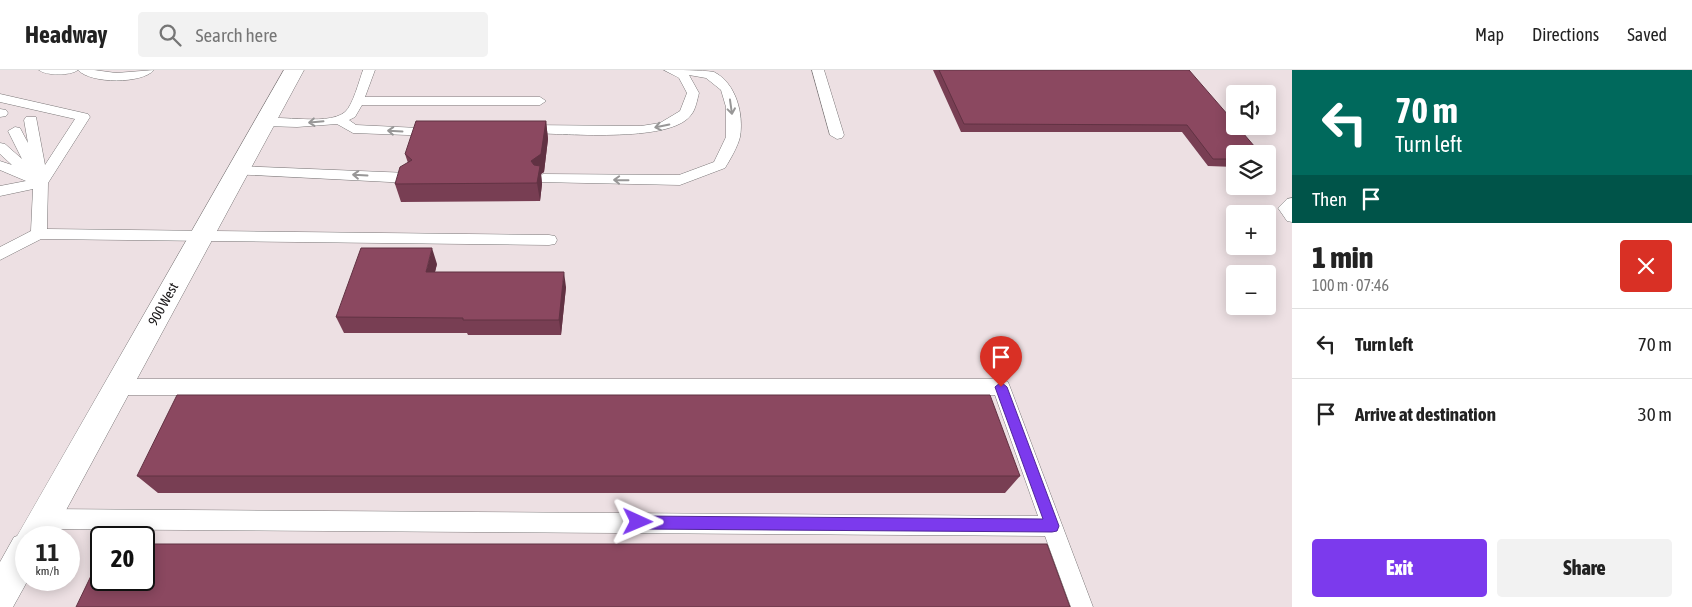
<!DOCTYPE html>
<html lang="en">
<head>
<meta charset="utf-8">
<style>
	:root { --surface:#fff; --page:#f2f2f2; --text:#222; --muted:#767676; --line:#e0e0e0; --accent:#7c3aed }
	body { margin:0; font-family:"Asap Condensed",sans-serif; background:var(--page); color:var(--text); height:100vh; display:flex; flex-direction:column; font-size:19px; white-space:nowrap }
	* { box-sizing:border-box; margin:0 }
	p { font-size:16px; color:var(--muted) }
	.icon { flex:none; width:28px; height:28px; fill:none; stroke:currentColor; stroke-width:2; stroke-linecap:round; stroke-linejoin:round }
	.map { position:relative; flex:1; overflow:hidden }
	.drawer { display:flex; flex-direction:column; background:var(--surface); width:400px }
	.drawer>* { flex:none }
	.hud { background:#00695c; color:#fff; overflow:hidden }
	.buttons { position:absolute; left:1226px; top:15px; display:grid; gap:10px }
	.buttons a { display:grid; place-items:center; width:50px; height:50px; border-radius:5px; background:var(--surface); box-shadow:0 2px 12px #0003; font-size:25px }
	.speed { position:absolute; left:15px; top:456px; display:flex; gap:10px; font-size:25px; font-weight:700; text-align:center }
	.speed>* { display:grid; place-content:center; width:65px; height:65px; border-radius:50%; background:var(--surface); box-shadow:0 2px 12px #0003; line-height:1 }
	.speed small { font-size:12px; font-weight:400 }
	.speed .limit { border:2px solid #111; border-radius:8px; background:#fff; color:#111 }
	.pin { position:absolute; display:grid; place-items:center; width:42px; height:42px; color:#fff; margin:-51px -21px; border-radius:50% 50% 50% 0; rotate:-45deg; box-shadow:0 0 5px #0007 }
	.pin .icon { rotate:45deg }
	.me { position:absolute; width:55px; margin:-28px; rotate:91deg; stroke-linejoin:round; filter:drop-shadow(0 0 4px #0008) }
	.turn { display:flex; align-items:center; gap:18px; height:105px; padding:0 20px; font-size:22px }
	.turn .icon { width:65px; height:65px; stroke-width:2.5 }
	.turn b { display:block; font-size:35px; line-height:42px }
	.then { display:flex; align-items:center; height:48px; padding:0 20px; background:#0003; gap:10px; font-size:19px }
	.round { display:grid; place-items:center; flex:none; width:52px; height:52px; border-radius:5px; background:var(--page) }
	.summary { display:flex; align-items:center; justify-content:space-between; height:85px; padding:0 20px }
	h1 { font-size:30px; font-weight:800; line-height:38px }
	.button { display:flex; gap:10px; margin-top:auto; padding:10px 20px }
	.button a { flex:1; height:58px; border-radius:5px; background:var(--accent); color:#fff; font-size:20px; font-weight:800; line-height:58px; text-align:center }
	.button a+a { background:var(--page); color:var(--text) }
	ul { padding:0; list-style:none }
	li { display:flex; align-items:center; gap:15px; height:70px; padding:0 20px; border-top:1px solid var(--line) }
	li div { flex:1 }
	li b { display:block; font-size:19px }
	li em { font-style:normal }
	header { display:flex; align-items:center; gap:30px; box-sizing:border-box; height:70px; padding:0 25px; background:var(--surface); border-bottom:1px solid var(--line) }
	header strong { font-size:24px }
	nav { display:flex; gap:28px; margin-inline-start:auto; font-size:18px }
	.search { width:350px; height:45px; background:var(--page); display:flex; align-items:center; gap:12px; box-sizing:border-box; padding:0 18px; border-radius:5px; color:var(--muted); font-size:19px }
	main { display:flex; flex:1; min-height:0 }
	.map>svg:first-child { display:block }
</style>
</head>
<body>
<header>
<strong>Headway</strong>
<div class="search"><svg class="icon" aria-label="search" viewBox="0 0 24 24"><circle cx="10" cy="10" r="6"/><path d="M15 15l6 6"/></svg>Search here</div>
<nav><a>Map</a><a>Directions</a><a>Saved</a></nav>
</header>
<main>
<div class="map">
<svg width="1292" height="537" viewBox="0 0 1292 537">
	<rect width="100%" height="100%" fill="#f4f0f1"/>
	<path fill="#ede0e3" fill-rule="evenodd" d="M 0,0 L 1292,0 L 1292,537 L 0,537 ZM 1235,24 L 1268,24 L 1268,56 L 1235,56 ZM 1235,84 L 1268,84 L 1268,116 L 1235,116 ZM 1235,144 L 1268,144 L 1268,176 L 1235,176 ZM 1235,204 L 1268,204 L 1268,236 L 1235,236 ZM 26,468 L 69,468 L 69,510 L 26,510 ZM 101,468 L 144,468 L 144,510 L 101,510 Z"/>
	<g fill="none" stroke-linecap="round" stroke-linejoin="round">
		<defs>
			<path id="lane" d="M 39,0 L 94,0 L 116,3 L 154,0 C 142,14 91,14 78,0 C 71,6 45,6 39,0 Z
				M 363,0 L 375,0 L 365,27 L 540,27 L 546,31 L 540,35 L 362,35 L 355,47 L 349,50 L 356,55 L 440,59 L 442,62 L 435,66 L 353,63 L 337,54 L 297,57 L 265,56 L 258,52 C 268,41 326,58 345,42 C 353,35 359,11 363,0 Z
				M 664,0 C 678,0 701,0 714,2 C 736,13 744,44 740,67 C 738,76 730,90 725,98 L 680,115 L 538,112 L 536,109 L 543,104 L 679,105 L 714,92 L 726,67 L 726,37 L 721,20 L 706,8 L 689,5 L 699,23 C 697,30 696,39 691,45 C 670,74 560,63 524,63 L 517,59 L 524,55 L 641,56 L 660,53 L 680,41 L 687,23 L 679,8 Z
				M 812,0 L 824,0 L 844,65 L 842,68 L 837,69 L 830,65 Z
				M 0,24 L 88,44 L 90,47 L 48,113 L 47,159 L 549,165 L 555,166 L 557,170 L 555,174 L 549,175 L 41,169 L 0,190 L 0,177 L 31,161 L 33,119 L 0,126 L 0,116 L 26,111 L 0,100 L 0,91 L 12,95 L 0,84 L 0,73 L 5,74 L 22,89 L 8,61 L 15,57 L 20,58 L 28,73 L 24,50 L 26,47 L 36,47 L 45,95 L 75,49 L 0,32 Z
				M 0,39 L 6,40 L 8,43 L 6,46 L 0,47 Z
				M 237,96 L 409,103 L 416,108 L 409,113 L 232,104 L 230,101 Z
				M 1292,128 L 1292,152 L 1287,151 L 1278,138 L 1287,129 Z
				M 117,309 L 1001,309 L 1008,312 L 1010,317 L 1093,537 L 1071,537 L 1045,466 L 43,459 L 36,456 L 32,449 L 36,442 L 43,439 L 1038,446 L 995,325 L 117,325 L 110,322 L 108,317 L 110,312 Z"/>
			<path id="secondary" d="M 284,0 L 304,0 L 51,468 L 26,468 L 28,510 L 13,537 L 0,537 L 0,492 L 14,467 L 17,466 Z"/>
		</defs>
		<use href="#lane" stroke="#7b7778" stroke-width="1"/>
		<use href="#secondary" stroke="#7b7778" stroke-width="1"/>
		<use href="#lane" fill="#fff" fill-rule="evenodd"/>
		<use href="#secondary" fill="#fff" fill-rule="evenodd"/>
	</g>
	<path fill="#783e53" d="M 933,0 L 1189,0 L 1235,84 L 1235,97 L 1208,96 L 1182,62 L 961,62 Z
		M 546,51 L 548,69 L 544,102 L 541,104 L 542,114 L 540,131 L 401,132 L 395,114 L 408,93 L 405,84 Z
		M 437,194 L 435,202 L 566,217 L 561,265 L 468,265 L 467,263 L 344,263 L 336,247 Z
		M 137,406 L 1020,406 L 1005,423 L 158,423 Z"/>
	<path fill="#613243" d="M 546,51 L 548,69 L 544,102 L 541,104 L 542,114 L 540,131 L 537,113 L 531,91 Z
		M 432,178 L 437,194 L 431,217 L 426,202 Z
		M 564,202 L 566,217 L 561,265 L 559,250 Z"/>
	<path fill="#8b4860" stroke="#613243" d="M 939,0 L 1189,0 L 1235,53 L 1235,56 L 1237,56 L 1261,84 L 1235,84 L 1235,89 L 1213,89 L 1187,55 L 964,54 Z
		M 416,51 L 546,51 L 541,84 L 531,91 L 534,95 L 540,96 L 537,113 L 395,114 L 400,97 L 412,90 L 405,84 Z
		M 361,178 L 432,178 L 426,202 L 564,202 L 559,250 L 463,250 L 463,248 L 336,247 Z
		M 177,325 L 990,325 L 1020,406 L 137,406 Z
		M 144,474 L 1047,474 L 1070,537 L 76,537 L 101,485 L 101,510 L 144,510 Z"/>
	<defs><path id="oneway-shaft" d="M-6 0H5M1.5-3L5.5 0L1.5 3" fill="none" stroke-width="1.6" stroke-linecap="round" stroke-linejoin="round" transform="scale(1.25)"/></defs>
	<g stroke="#989797">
		<use href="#oneway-shaft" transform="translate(731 37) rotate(82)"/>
		<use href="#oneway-shaft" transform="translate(316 52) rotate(175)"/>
		<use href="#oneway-shaft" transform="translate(662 56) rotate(168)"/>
		<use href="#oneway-shaft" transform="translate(395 61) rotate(-177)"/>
		<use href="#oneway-shaft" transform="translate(360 105) rotate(-177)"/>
		<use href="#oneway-shaft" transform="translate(621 110) rotate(-179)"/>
	</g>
	<path fill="#7c3aed" stroke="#51269a" d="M 1001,312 L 1007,317 L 1059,456 L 1057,461 L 1052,462 L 638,459 L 633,457 L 631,452 L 633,448 L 638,446 L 1043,449 L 995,317 Z"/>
	<g text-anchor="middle" stroke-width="5" stroke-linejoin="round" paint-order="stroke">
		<g font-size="14" fill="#191718" stroke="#fff">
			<text transform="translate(163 234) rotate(-61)" y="5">900 West</text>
		</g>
	</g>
</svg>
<div class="buttons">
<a><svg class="icon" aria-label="sound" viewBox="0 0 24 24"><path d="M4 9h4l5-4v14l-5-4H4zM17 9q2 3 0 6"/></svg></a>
<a><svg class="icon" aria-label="layers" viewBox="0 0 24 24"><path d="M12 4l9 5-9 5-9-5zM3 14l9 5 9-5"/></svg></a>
<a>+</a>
<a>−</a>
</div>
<div class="speed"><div>11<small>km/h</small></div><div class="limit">20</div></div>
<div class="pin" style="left:1001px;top:317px;background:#d93025"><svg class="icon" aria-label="arrive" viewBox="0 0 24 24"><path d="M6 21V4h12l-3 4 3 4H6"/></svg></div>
<svg class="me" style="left:638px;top:452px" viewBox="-20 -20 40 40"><path d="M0-17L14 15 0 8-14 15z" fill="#7c3aed" stroke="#fff" stroke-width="4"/></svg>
</div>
<section class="drawer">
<div class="hud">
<div class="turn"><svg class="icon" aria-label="left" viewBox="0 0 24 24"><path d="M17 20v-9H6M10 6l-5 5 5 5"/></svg><div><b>70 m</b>Turn left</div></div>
<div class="then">Then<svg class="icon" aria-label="arrive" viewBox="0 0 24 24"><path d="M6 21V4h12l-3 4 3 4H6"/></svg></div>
</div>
<div class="summary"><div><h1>1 min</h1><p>100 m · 07:46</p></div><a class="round" style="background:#d93025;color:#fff"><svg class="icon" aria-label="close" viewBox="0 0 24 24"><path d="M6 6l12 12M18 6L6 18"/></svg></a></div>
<ul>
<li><svg class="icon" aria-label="left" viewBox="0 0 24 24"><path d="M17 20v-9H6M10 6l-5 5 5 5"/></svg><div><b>Turn left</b></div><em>70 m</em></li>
<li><svg class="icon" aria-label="arrive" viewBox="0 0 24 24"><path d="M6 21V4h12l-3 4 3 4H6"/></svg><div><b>Arrive at destination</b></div><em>30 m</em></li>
</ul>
<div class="button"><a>Exit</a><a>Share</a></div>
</section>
</main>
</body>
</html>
